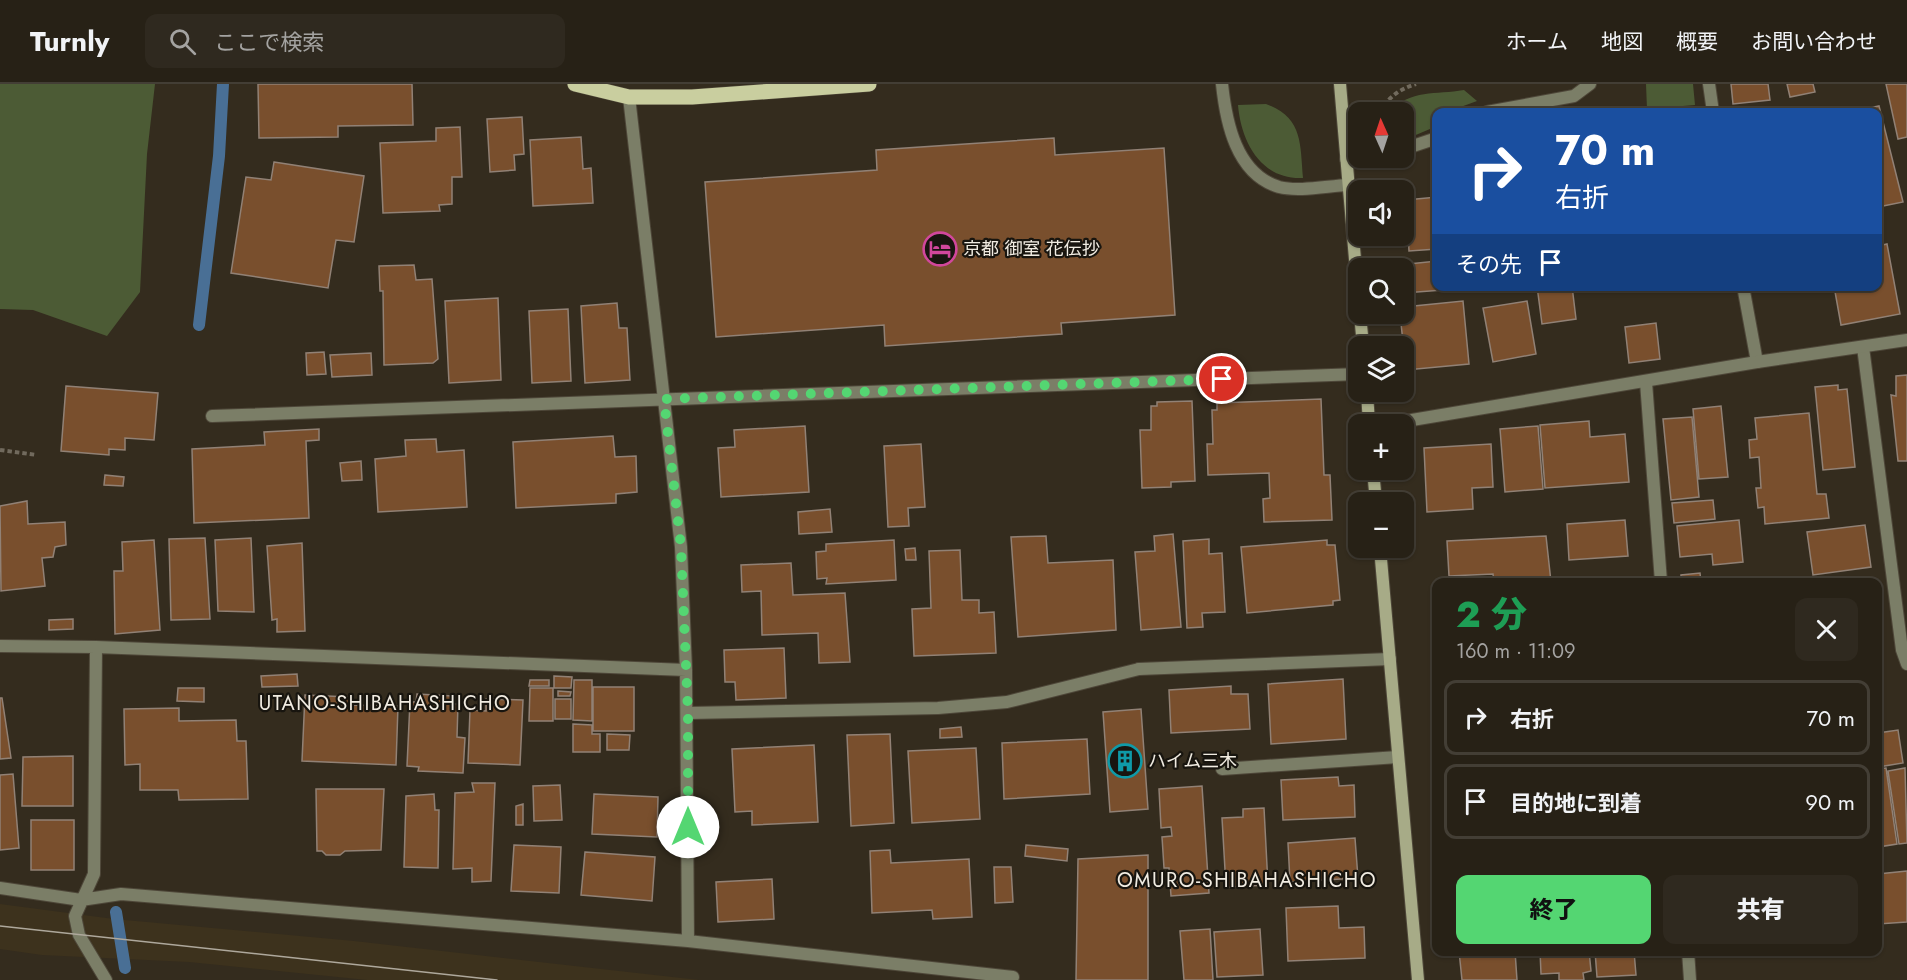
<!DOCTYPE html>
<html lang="ja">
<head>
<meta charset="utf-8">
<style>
	:root { --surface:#272116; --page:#2f291f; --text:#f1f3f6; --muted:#a4a3a1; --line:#433e35; --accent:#54d672 }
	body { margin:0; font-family:Jost,"Noto Sans JP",sans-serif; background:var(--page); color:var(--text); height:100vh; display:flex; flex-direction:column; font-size:22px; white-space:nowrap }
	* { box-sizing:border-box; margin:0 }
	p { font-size:20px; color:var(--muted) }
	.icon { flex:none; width:33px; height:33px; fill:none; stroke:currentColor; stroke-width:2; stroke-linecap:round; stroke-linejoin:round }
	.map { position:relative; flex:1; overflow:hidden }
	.details { position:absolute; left:1432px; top:494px; width:450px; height:378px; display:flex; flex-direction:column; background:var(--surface); border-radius:12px; box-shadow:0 2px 4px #0004,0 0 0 2px var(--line) }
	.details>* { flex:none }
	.guide { position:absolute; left:1432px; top:24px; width:450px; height:183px; border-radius:12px; box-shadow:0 2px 4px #0004,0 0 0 2px var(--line); background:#1a4fa0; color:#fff; overflow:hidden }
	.needle { width:39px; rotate:357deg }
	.controls { position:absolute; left:1348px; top:18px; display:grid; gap:12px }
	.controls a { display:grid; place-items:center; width:66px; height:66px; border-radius:12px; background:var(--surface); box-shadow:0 2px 4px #0004,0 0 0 2px var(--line); font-size:30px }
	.pin { position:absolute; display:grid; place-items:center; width:51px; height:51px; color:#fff; margin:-26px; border:3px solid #fff; border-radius:50%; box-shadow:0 2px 6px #0007 }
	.me { position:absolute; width:66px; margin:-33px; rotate:0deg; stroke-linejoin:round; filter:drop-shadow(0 0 4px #0008) }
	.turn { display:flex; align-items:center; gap:21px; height:126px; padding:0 24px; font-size:27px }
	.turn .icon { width:78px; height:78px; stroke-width:2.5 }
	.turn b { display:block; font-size:42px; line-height:51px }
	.then { display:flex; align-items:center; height:57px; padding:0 24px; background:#0003; gap:12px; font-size:22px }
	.round { display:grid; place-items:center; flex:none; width:63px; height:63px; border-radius:12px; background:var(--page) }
	.summary { display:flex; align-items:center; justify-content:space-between; height:102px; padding:0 24px }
	h1 { font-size:36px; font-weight:800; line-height:45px; color:#1e9e55 }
	.primary-button { display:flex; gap:12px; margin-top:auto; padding:12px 24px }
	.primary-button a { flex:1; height:69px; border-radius:12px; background:var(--accent); color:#111; font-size:24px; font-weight:800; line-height:69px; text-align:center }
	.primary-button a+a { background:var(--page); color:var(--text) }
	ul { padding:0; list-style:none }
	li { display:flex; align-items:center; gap:18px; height:75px; margin:0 12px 9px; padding:0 12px; border:3px solid var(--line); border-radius:12px }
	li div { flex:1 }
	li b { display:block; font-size:22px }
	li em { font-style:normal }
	header { display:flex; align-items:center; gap:36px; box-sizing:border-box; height:84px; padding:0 30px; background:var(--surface); border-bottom:2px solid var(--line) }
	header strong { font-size:28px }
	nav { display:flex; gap:33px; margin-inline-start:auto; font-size:21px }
	.search { width:420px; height:54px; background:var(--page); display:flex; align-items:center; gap:15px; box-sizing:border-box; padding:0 21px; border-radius:12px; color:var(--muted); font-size:22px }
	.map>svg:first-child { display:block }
</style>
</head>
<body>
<header>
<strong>Turnly</strong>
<div class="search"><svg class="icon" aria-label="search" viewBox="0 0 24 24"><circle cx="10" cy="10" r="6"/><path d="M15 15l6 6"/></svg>ここで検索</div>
<nav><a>ホーム</a><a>地図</a><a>概要</a><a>お問い合わせ</a></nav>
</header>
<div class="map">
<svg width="1907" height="896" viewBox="0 0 1907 896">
	<rect width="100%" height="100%" fill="#342c1e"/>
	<path fill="#3d321d" d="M 0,820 L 114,835 L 354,857 L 699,896 L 367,896 L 189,878 L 42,871 L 0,865 Z"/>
	<path fill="#4c5b35" d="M 0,0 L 155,0 L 147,70 L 140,208 L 107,252 L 33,226 L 0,225 Z
		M 1646,0 L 1693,0 L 1695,21 L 1647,25 Z
		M 1464,6 L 1477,17 L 1447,28 L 1437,28 L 1437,42 L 1404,56 L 1404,28 L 1390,28 C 1410,5 1436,11 1464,6 Z
		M 1266,20 C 1303,34 1300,59 1303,94 C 1261,96 1241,58 1238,21 Z"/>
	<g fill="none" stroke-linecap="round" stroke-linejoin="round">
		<path stroke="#496f95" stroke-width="12" d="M 199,241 L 219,72 L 223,0
			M 116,828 L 125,884"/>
	</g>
	<path fill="#794f2d" stroke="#918175" stroke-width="1.5" d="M 258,0 L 412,0 L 413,41 L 338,42 L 338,53 L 259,54 Z
		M 1731,0 L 1768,0 L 1770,16 L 1733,20 Z
		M 1787,0 L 1813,0 L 1815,8 L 1790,13 Z
		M 1886,0 L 1907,0 L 1907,53 L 1898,55 Z
		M 1879,22 L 1903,118 L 1878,123 L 1878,28 L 1851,28 Z
		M 522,33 L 524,70 L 514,71 L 515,86 L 490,88 L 487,35 Z
		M 460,43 L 462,93 L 452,93 L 452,120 L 439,121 L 440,127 L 383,129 L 380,59 L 436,57 L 436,44 Z
		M 581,53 L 583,85 L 591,84 L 593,119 L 533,122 L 530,56 Z
		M 1054,54 L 1055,71 L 1164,64 L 1175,231 L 1061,239 L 1062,250 L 885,262 L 884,241 L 716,253 L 705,98 L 877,86 L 876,66 Z
		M 274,78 L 364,92 L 354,158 L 336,156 L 328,204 L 231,189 L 246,93 L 271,96 Z
		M 1437,113 L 1437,165 L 1409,167 L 1406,116 Z
		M 1887,160 L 1900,230 L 1841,241 L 1834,202 L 1878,202 L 1878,162 Z
		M 1437,177 L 1437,202 L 1456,202 L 1456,205 L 1404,209 L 1404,184 L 1399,184 L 1399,181 Z
		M 414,181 L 416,196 L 432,195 L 438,275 L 433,279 L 384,281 L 383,207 L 380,207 L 379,182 Z
		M 1537,202 L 1572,202 L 1576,235 L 1542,240 Z
		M 498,214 L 501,296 L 449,299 L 445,217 Z
		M 1463,217 L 1469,280 L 1406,286 L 1400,230 L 1404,230 L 1404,223 Z
		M 1527,217 L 1536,270 L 1493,278 L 1483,224 Z
		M 617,219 L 619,244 L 627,244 L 630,296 L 585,299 L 581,222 Z
		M 568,225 L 571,297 L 532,299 L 529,227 Z
		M 1656,239 L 1660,275 L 1629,279 L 1625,243 Z
		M 324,268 L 326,290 L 307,291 L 306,269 Z
		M 371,269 L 372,291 L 332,293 L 330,271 Z
		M 1907,291 L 1907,377 L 1898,377 L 1891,311 L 1896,312 L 1896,292 Z
		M 1838,301 L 1838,306 L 1847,305 L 1855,383 L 1823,386 L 1815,303 Z
		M 66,302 L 158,309 L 154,356 L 125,354 L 125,366 L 109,365 L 109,371 L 61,367 Z
		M 1321,315 L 1324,391 L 1330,391 L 1332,436 L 1264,438 L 1263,415 L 1270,414 L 1269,389 L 1208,391 L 1207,360 L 1213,360 L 1212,326 L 1217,326 L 1217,319 Z
		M 1192,317 L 1195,397 L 1171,398 L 1171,403 L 1142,404 L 1140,346 L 1151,346 L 1151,322 L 1157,322 L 1157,318 Z
		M 1721,322 L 1728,393 L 1699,395 L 1693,325 Z
		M 1809,329 L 1817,410 L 1826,410 L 1829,434 L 1765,440 L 1764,423 L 1758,424 L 1756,404 L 1761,404 L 1759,373 L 1750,374 L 1749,356 L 1757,355 L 1755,334 Z
		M 1692,333 L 1699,413 L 1671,416 L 1663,335 Z
		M 1589,337 L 1590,353 L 1625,350 L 1629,398 L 1545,404 L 1540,341 Z
		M 805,342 L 809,408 L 721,413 L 718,364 L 735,363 L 734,346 Z
		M 1538,342 L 1543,405 L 1505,408 L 1500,345 Z
		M 319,345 L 319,356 L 306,357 L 309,434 L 194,439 L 192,365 L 265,361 L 264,348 Z
		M 613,352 L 615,373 L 636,372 L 637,408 L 616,410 L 616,419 L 516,424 L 513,358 Z
		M 436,355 L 437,368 L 464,366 L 467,423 L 378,428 L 375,375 L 406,372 L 405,356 Z
		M 921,360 L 925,423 L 908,424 L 909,442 L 888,443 L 884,362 Z
		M 1491,360 L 1493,403 L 1472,404 L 1473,425 L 1427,428 L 1424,364 Z
		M 361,377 L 362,396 L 342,397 L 340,379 Z
		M 105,391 L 124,393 L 123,402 L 104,401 Z
		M 1713,416 L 1715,435 L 1674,439 L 1672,419 Z
		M 27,417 L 28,440 L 65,438 L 66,461 L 55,463 L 53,473 L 42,474 L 45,502 L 1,507 L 0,422 Z
		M 830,425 L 832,448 L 799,450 L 798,428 Z
		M 1625,436 L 1628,472 L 1569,476 L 1567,440 Z
		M 1739,436 L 1743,478 L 1713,481 L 1712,470 L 1680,473 L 1677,442 Z
		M 1865,441 L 1871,483 L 1813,491 L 1807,448 Z
		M 1173,450 L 1181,543 L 1141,546 L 1135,468 L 1155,467 L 1154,452 Z
		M 1046,452 L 1048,479 L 1113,476 L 1116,546 L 1018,553 L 1011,453 Z
		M 1546,452 L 1551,498 L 1494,498 L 1493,490 L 1449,492 L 1447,457 Z
		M 205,454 L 210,535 L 171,536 L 169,455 Z
		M 251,454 L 254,528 L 218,527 L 215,456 Z
		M 1209,455 L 1209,470 L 1222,469 L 1225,528 L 1202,529 L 1203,543 L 1187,544 L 1183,457 Z
		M 154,456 L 160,546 L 115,550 L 114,487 L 123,487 L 122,458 Z
		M 894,456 L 896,496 L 826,500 L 827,494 L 817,495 L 816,468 L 826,467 L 826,460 Z
		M 1327,456 L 1327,461 L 1335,461 L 1340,516 L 1333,517 L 1333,521 L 1247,529 L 1241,463 Z
		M 302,459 L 305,547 L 277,548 L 277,535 L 272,536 L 267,462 Z
		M 915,464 L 916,476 L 906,476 L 905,465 Z
		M 960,466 L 962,516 L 979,516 L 979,529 L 994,528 L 996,569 L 914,572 L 912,525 L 931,524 L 929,467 Z
		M 791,479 L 793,511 L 845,509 L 850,578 L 819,579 L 818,549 L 762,551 L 761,507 L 742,508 L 741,481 Z
		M 1700,489 L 1701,498 L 1681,498 L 1681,491 Z
		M 1878,526 L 1883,560 L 1878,561 Z
		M 73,535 L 73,545 L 49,546 L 49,536 Z
		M 784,564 L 786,614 L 736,616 L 735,598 L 725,598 L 724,566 Z
		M 1437,571 L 1437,596 L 1432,597 L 1431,572 Z
		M 297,590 L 298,602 L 262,603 L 261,592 Z
		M 554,592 L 572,593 L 571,604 L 554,604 Z
		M 1343,595 L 1346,655 L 1271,660 L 1268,600 Z
		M 530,596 L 549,596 L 549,602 L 529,602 Z
		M 574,596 L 592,596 L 592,637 L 573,636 Z
		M 1231,602 L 1231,610 L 1248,610 L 1250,645 L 1171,649 L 1169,606 Z
		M 593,603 L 634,603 L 634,647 L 593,647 Z
		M 178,604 L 204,604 L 204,618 L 177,617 Z
		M 530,604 L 553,604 L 553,637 L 529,637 Z
		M 558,607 L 571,608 L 570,612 L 558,612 Z
		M 417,610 L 452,612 L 452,620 L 458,620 L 457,653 L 465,654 L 463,689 L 418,687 L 419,683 L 407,682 L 410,618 L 416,618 Z
		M 305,611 L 349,613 L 349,621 L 398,622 L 396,681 L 302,677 Z
		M 0,614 L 2,614 L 11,674 L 0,675 Z
		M 486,615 L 523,616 L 520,681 L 468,679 L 470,626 L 486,627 Z
		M 555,615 L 571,615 L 571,635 L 555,635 Z
		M 179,624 L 179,637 L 236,636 L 237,657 L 246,657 L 248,715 L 179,716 L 178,706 L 140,706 L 140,680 L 125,681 L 124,625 Z
		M 1141,625 L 1148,725 L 1110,728 L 1103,628 Z
		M 1431,628 L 1437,628 L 1437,668 L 1434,668 Z
		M 573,640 L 592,641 L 592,650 L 600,650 L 600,668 L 573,668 Z
		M 961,643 L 962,653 L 940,654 L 940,645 Z
		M 1898,646 L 1903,679 L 1878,683 L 1878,649 Z
		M 607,650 L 630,651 L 629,666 L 607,666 Z
		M 890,650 L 894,739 L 851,742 L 847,651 Z
		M 1087,655 L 1090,710 L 1004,715 L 1002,659 Z
		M 814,661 L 818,738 L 752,741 L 752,727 L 735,728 L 732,665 Z
		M 976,664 L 980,735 L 912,739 L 908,667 Z
		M 73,672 L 73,722 L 22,722 L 23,673 Z
		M 1886,684 L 1897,760 L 1878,763 L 1878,685 Z
		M 1905,684 L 1907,759 L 1899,760 L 1888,687 Z
		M 13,690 L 19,764 L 0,766 L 0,691 Z
		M 1338,693 L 1339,702 L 1354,701 L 1355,733 L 1283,736 L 1281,696 Z
		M 472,699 L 495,699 L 491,797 L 472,798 L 472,784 L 453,785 L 455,709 L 474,708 Z
		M 560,701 L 562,736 L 534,737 L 533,702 Z
		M 1202,702 L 1209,809 L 1171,812 L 1169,784 L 1164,784 L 1162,753 L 1172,752 L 1171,743 L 1161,744 L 1159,705 Z
		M 316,705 L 384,705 L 381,766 L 345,767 L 340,771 L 326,771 L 322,767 L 317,767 Z
		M 434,710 L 435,726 L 439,726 L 438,784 L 404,783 L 406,712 Z
		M 594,710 L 658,713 L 657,753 L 592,750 Z
		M 523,720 L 523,741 L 516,741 L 516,722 Z
		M 1264,724 L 1268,801 L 1226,803 L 1222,734 L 1243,733 L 1243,725 Z
		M 31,736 L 74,736 L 74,786 L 31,786 Z
		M 1355,754 L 1358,794 L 1290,798 L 1288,759 Z
		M 514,761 L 561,763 L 559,809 L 511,807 Z
		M 1026,761 L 1068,765 L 1067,777 L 1025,772 Z
		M 890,766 L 891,779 L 969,775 L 972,833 L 933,835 L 932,826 L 872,829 L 870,767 Z
		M 585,768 L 655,773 L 652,817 L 581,811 Z
		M 1148,771 L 1148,896 L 1076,896 L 1078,775 Z
		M 994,783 L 1011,783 L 1013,818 L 995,819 Z
		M 1907,787 L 1907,838 L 1878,840 L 1878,790 Z
		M 772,795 L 774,835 L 718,838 L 716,798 Z
		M 1338,822 L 1339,844 L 1364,843 L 1365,874 L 1288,877 L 1286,824 Z
		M 1210,845 L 1213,896 L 1184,896 L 1180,847 Z
		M 1260,845 L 1263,891 L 1217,893 L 1214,848 Z
		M 1459,867 L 1515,867 L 1517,896 L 1462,896 Z
		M 1540,867 L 1589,867 L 1591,887 L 1583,889 L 1584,896 L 1559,896 L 1559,889 L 1541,890 Z
		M 1595,867 L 1634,867 L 1636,891 L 1597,893 Z"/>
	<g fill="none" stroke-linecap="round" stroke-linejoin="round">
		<defs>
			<path id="lane" d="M 1709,0 L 1713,28
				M 1743,202 L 1757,278
				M 1863,263 L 1902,566 L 1907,580
				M 688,629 L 938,624 L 1007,618 L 1139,585
				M 1222,685 L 1398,673"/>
			<path id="street" d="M 1222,0 C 1226,38 1236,90 1279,103 C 1299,108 1327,102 1348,101
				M 1487,28 L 1574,12 L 1590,0
				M 1404,65 L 1437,54
				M 1346,75 L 1364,74
				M 1646,298 L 1661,498
				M 212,332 L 1359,290
				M 1388,340 L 1757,278 L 1907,256
				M 0,562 L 96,563
				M 1139,585 L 1390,575
				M 686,586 L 688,857
				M 0,804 L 81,816 L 121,810 L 688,857 L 1013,893
				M 1688,867 L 1690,896
				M 106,896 L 79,851 L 75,832 L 94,790 L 96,563 L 686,586 L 681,463 L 629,13"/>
			<path id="secondary" d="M 1340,0 L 1359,222
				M 1360,230 L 1363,262
				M 1367,308 L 1369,340
				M 1373,386 L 1376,418
				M 1380,464 L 1418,896"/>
			<path id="primary" d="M 575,0 L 629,13 L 692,13 L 869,0"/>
		</defs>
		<use href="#lane" stroke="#4e4739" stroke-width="14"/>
		<use href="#street" stroke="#4e4739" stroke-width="14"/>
		<use href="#secondary" stroke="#4e4739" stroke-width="14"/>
		<use href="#primary" stroke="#4e4739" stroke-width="16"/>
		<path stroke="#716a5d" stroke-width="4" stroke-dasharray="4.5 3" stroke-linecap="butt" d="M 1380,28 C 1388,13 1400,5 1416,0
			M 0,366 L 37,371"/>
		<use href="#lane" stroke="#7b7e67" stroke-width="12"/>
		<use href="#street" stroke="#7b7e67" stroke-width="12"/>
		<use href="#secondary" stroke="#a7ab87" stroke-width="12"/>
		<use href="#primary" stroke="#c9ce9f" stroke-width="15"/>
		<path stroke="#aea89c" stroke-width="1.5" d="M 0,842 L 497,896"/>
	</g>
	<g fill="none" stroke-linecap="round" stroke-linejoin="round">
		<path stroke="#54d672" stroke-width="10" stroke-dasharray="0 18" d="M 688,743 L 688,629 L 681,463 L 664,315 L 1222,295"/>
	</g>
	<defs>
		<symbol id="hotel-ring" viewBox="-11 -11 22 22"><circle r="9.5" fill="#18150f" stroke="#d1479c" stroke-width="1.5"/><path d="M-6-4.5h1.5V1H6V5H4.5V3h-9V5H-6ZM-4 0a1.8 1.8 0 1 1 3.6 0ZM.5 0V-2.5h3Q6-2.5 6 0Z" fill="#d1479c"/></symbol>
		<symbol id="building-ring" viewBox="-11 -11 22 22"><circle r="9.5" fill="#18150f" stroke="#0f9aa8" stroke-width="1.5"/><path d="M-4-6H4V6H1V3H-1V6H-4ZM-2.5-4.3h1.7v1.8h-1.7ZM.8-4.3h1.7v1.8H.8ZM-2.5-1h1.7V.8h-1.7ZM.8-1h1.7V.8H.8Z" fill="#0f9aa8"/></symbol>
	</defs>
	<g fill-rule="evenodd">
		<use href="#hotel-ring" x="921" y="146" width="38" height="38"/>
		<use href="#building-ring" x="1106" y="658" width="38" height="38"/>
	</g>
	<g text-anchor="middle" stroke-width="4.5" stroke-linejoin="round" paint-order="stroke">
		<g font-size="18" fill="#f1ece2" stroke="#18150f" text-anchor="start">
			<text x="963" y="171">京都 御室 花伝抄</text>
			<text x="1148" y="683">ハイム三木</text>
		</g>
		<g font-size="20" letter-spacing="1.5" fill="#f1ece2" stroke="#18150f">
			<text x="385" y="626">UTANO-SHIBAHASHICHO</text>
			<text x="1247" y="803">OMURO-SHIBAHASHICHO</text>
		</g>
	</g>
</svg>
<div class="controls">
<a><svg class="needle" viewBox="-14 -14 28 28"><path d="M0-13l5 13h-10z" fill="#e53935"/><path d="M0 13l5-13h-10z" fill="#a4a3a1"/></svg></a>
<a><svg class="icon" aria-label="sound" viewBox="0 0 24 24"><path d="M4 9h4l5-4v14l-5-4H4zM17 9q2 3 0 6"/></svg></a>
<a><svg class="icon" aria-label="search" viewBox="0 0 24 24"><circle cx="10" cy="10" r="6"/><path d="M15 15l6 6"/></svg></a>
<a><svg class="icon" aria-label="layers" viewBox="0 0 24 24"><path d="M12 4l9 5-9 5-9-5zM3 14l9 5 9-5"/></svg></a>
<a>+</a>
<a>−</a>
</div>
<div class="pin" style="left:1222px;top:295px;background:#d93025"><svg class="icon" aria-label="arrive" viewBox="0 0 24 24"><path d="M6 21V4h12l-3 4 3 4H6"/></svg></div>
<svg class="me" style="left:688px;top:743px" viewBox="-20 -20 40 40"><circle r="19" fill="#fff"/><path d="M0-13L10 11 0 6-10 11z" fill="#54d672"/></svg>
<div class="guide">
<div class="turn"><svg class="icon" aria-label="right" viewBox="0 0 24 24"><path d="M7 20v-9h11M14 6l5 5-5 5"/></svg><div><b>70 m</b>右折</div></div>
<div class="then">その先<svg class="icon" aria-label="arrive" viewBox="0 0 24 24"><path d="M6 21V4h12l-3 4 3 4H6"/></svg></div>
</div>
<section class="details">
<div class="summary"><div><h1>2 分</h1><p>160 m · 11:09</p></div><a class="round"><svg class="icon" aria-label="close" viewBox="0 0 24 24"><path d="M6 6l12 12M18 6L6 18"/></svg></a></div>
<ul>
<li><svg class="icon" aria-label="right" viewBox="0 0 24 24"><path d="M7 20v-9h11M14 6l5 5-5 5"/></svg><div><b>右折</b></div><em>70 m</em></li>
<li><svg class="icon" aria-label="arrive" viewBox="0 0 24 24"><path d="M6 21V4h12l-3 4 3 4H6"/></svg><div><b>目的地に到着</b></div><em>90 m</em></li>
</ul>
<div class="primary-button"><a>終了</a><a>共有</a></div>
</section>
</div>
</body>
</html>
